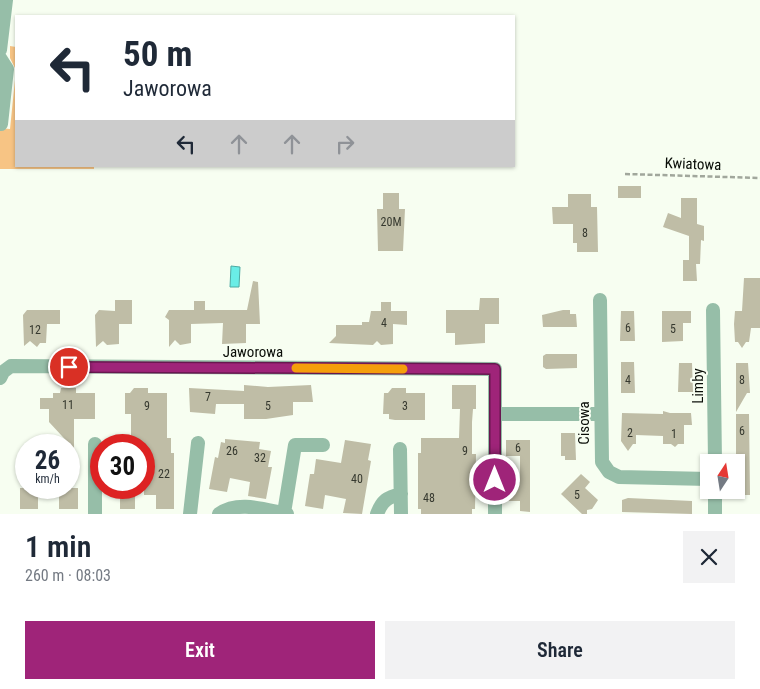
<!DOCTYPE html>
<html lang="en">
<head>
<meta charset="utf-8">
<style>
	:root { --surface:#fff; --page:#f2f2f3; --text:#1f2937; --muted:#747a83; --accent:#9f2479 }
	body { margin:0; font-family:"Roboto Condensed",sans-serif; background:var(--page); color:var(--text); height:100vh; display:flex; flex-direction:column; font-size:19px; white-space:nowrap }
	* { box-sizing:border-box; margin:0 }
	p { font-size:16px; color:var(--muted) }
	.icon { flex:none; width:28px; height:28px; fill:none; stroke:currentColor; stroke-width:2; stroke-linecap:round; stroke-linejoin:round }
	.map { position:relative; height:514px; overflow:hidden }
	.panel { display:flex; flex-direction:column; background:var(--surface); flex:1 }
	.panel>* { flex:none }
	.top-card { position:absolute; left:15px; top:15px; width:500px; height:152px; border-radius:0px; box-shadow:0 1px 4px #0004; background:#fff; color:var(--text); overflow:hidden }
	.needle { width:32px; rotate:12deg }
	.tools { position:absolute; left:700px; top:454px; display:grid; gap:10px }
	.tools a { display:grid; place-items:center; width:45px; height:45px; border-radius:0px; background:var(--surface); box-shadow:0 1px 4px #0004; font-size:25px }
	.speed { position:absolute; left:15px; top:434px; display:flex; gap:10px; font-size:25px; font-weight:700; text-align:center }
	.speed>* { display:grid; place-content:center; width:65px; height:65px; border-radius:50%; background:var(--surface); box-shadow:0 1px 4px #0004; line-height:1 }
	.speed small { font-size:12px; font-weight:400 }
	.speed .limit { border:8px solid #d22; background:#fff; color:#111 }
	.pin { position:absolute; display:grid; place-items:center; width:42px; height:42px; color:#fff; margin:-21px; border:2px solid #fff; border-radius:50%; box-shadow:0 1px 5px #0007 }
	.me { position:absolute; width:55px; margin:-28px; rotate:0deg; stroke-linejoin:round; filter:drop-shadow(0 0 4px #0008) }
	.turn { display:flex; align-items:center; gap:18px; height:105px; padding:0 25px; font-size:22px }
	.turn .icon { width:65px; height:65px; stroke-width:2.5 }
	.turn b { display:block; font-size:35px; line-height:42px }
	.lanes { display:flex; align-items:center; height:48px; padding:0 25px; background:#0003; justify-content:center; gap:25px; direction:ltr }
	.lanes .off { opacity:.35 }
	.round { display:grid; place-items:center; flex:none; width:52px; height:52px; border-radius:0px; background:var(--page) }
	.summary { display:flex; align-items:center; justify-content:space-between; height:85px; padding:0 25px }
	h1 { font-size:30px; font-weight:600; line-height:38px }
	.button { display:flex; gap:10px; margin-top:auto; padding:10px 25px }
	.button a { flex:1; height:58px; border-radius:0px; background:var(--accent); color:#fff; font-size:20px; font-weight:600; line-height:58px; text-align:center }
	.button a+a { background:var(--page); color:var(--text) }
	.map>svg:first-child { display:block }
</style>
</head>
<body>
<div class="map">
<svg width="760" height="514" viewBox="0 0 760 514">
	<rect width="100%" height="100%" fill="#f7fef1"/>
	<path fill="#f7c484" d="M 10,46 L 16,47 L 16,166 L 94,166 L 94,169 L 0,169 L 0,128 L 10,129 L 16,70 L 10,58 Z"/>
	<path fill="#6aede6" stroke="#4daaa3" d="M 231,266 L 240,267 L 239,287 L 230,287 Z"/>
	<path fill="#bfbda6" d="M 618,186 L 641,186 L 641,198 L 618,198 Z
		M 383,193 L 399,193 L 399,209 L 405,209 L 403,251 L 378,251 L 377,209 L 383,209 Z
		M 568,194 L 591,194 L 591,207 L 597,207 L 598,252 L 577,252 L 577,243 L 573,243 L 573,224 L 553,224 L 552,207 L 568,207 Z
		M 681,198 L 697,198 L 697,224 L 704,226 L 704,241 L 701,240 L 700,264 L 696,264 L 697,281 L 683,281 L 683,260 L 689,260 L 689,236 L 663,227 L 668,213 L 681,218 Z
		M 744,278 L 760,278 L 760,328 L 751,328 L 749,342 L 746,342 L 742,348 L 738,342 L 735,342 L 734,324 L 735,311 L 742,311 Z
		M 253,281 L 258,282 L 260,324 L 246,324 L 246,343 L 222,344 L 223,323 L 191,324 L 191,343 L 180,345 L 175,340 L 169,347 L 169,320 L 165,317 L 169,310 L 194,310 L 194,301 L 205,301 L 205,310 L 247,310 Z
		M 480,298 L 499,298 L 499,324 L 485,324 L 485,343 L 455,345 L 455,333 L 446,333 L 446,310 L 479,310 Z
		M 115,300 L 132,300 L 132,324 L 119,324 L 119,344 L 107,345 L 103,341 L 96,347 L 95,315 L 99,310 L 115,311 Z
		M 381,302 L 391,302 L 391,311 L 407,311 L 407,325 L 393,324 L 393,344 L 381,345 L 377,341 L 373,345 L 329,343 L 336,336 L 336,325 L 362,325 L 362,322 L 369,322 L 371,311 L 381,311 Z
		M 27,310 L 60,310 L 60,324 L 47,324 L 46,343 L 40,343 L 37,347 L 30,341 L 24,346 L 23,315 Z
		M 563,310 L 570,310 L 570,314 L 576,314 L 577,327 L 543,327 L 542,315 Z
		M 621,311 L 634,311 L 635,341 L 620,341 Z
		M 662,311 L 691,311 L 691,323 L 683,323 L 683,341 L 662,342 Z
		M 546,354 L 577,354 L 577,368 L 546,369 L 543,367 L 543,356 Z
		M 621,362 L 634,362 L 635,393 L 621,393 Z
		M 679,363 L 692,363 L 693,392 L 678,392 Z
		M 736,363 L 748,363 L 750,393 L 747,393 L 736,412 Z
		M 244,385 L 268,387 L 311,385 L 313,402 L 293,402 L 293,415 L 266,419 L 244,419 L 244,404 L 216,404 L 215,414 L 190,412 L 189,388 L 244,391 Z
		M 452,385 L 476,385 L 476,409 L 473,409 L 472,422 L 472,454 L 476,454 L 475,509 L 472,509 L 472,514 L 421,514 L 421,509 L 418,509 L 418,453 L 421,453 L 421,438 L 459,438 L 460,409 L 452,409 Z
		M 61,388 L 76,388 L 76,393 L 95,393 L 95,419 L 74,419 L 74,449 L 49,422 L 49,409 L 40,409 L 40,398 L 53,398 L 53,393 L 60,393 Z
		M 134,388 L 148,388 L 148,393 L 167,393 L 167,438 L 171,438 L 171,453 L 174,453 L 174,509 L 156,509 L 156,495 L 144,495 L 144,445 L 131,445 L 131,414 L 125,414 L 125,393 L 130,393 Z
		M 392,388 L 406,388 L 406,393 L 425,393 L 425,420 L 395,420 L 389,419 L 389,414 L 383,414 L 384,393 L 388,393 Z
		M 663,411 L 670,413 L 691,413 L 692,425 L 684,425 L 684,444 L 678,444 L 675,447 L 671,444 L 663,444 L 663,436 L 636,435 L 636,444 L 633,444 L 628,451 L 621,441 L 622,413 L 663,414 Z
		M 736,414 L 749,414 L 750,495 L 736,495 Z
		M 561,433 L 575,433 L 576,460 L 565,460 L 565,456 L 561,456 Z
		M 225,439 L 260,442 L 259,449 L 271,451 L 268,467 L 272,467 L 266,499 L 248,496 L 250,482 L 230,478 L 227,492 L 209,489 L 215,457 L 218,458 L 221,442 L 225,443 Z
		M 345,440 L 371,444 L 368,460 L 371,461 L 362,514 L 343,513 L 346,499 L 325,495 L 323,509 L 305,506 L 310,474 L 314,474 L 316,459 L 341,463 Z
		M 506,440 L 530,440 L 530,512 L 520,511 L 520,501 L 506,501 L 506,482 L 520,482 L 520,456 L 506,456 Z
		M 581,474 L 590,482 L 585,488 L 598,500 L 592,509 L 587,510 L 587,514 L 582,514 L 561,494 Z
		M 20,488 L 38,488 L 38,509 L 20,509 Z
		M 59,488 L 78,488 L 78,509 L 59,509 Z
		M 120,488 L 135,488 L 135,509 L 120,509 Z
		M 628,498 L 692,501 L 692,514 L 622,512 L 622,500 Z"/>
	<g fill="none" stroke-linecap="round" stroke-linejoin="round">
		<path stroke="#a1a79c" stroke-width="2.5" stroke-dasharray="5 2.5" stroke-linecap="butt" d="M 625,174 L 760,178"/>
		<path stroke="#96bea8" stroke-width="14" d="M 0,50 L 6,0
			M 0,58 L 7,69 L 1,124
			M 600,300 L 602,462 L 609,472 L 619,477 L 709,479
			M 713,310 L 715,462
			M 0,378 L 3,372 L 11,366 L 495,369 L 495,514
			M 495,414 L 601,414
			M 400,449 L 401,514
			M 715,490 L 715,514
			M 284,513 L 295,445 L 323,445
			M 95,514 L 95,444
			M 190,514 L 198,443
			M 219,514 C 239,500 265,510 287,514
			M 377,514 C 382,501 387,497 401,494"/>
	</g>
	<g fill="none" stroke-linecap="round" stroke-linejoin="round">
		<defs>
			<path id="route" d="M 69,367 L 495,369 L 495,480"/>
		</defs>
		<use href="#route" stroke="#67174f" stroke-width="12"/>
		<use href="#route" stroke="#9f2479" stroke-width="9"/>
		<path stroke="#f59e0b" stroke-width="9" d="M 296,368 L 403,369"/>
	</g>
	<g text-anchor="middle" stroke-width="4" stroke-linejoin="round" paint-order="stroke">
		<g font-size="12" fill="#36392f">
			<text x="391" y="226">20M</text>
			<text x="585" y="237">8</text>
			<text x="384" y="327">4</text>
			<text x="628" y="332">6</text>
			<text x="673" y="333">5</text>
			<text x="35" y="334">12</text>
			<text x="628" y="384">4</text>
			<text x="742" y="384">8</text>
			<text x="208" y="401">7</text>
			<text x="68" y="409">11</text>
			<text x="147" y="410">9</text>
			<text x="268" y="410">5</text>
			<text x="405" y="410">3</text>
			<text x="742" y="435">6</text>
			<text x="630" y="437">2</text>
			<text x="674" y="438">1</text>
			<text x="518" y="452">6</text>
			<text x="232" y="455">26</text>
			<text x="465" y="455">9</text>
			<text x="260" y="462">32</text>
			<text x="164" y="478">22</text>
			<text x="357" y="483">40</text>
			<text x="577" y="499">5</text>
			<text x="429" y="502">48</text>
		</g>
		<g font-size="15" fill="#090d07" stroke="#f7fef1">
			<text transform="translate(693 164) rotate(2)" y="5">Kwiatowa</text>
			<text x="253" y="357">Jaworowa</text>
			<text transform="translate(698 386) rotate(-90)" y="5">Limby</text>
			<text transform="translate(584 423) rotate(-90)" y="5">Cisowa</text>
		</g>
	</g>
</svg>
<div class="tools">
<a><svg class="needle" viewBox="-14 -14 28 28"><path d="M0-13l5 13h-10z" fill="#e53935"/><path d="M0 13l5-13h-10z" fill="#747a83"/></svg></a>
</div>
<div class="speed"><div>26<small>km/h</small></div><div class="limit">30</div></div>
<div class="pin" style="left:69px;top:367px;background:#d93025"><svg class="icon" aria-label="arrive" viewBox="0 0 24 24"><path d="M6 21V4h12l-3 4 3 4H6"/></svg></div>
<svg class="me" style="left:495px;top:480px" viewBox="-20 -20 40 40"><circle r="17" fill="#9f2479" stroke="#fff" stroke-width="3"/><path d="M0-11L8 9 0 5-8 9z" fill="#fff"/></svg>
<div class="top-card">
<div class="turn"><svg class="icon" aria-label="left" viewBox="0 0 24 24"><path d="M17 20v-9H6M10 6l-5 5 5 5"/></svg><div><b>50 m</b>Jaworowa</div></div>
<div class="lanes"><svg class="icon" aria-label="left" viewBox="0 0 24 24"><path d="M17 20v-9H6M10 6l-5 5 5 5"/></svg><svg class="icon off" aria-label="ahead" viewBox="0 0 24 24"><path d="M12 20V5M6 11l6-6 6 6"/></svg><svg class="icon off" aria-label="ahead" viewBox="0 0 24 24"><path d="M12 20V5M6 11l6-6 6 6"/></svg><svg class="icon off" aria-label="right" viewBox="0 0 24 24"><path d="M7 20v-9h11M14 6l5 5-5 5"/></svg></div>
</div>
</div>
<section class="panel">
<div class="summary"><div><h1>1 min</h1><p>260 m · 08:03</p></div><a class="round"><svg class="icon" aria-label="close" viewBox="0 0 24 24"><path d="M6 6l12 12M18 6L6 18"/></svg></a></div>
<div class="button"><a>Exit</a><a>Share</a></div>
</section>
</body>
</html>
